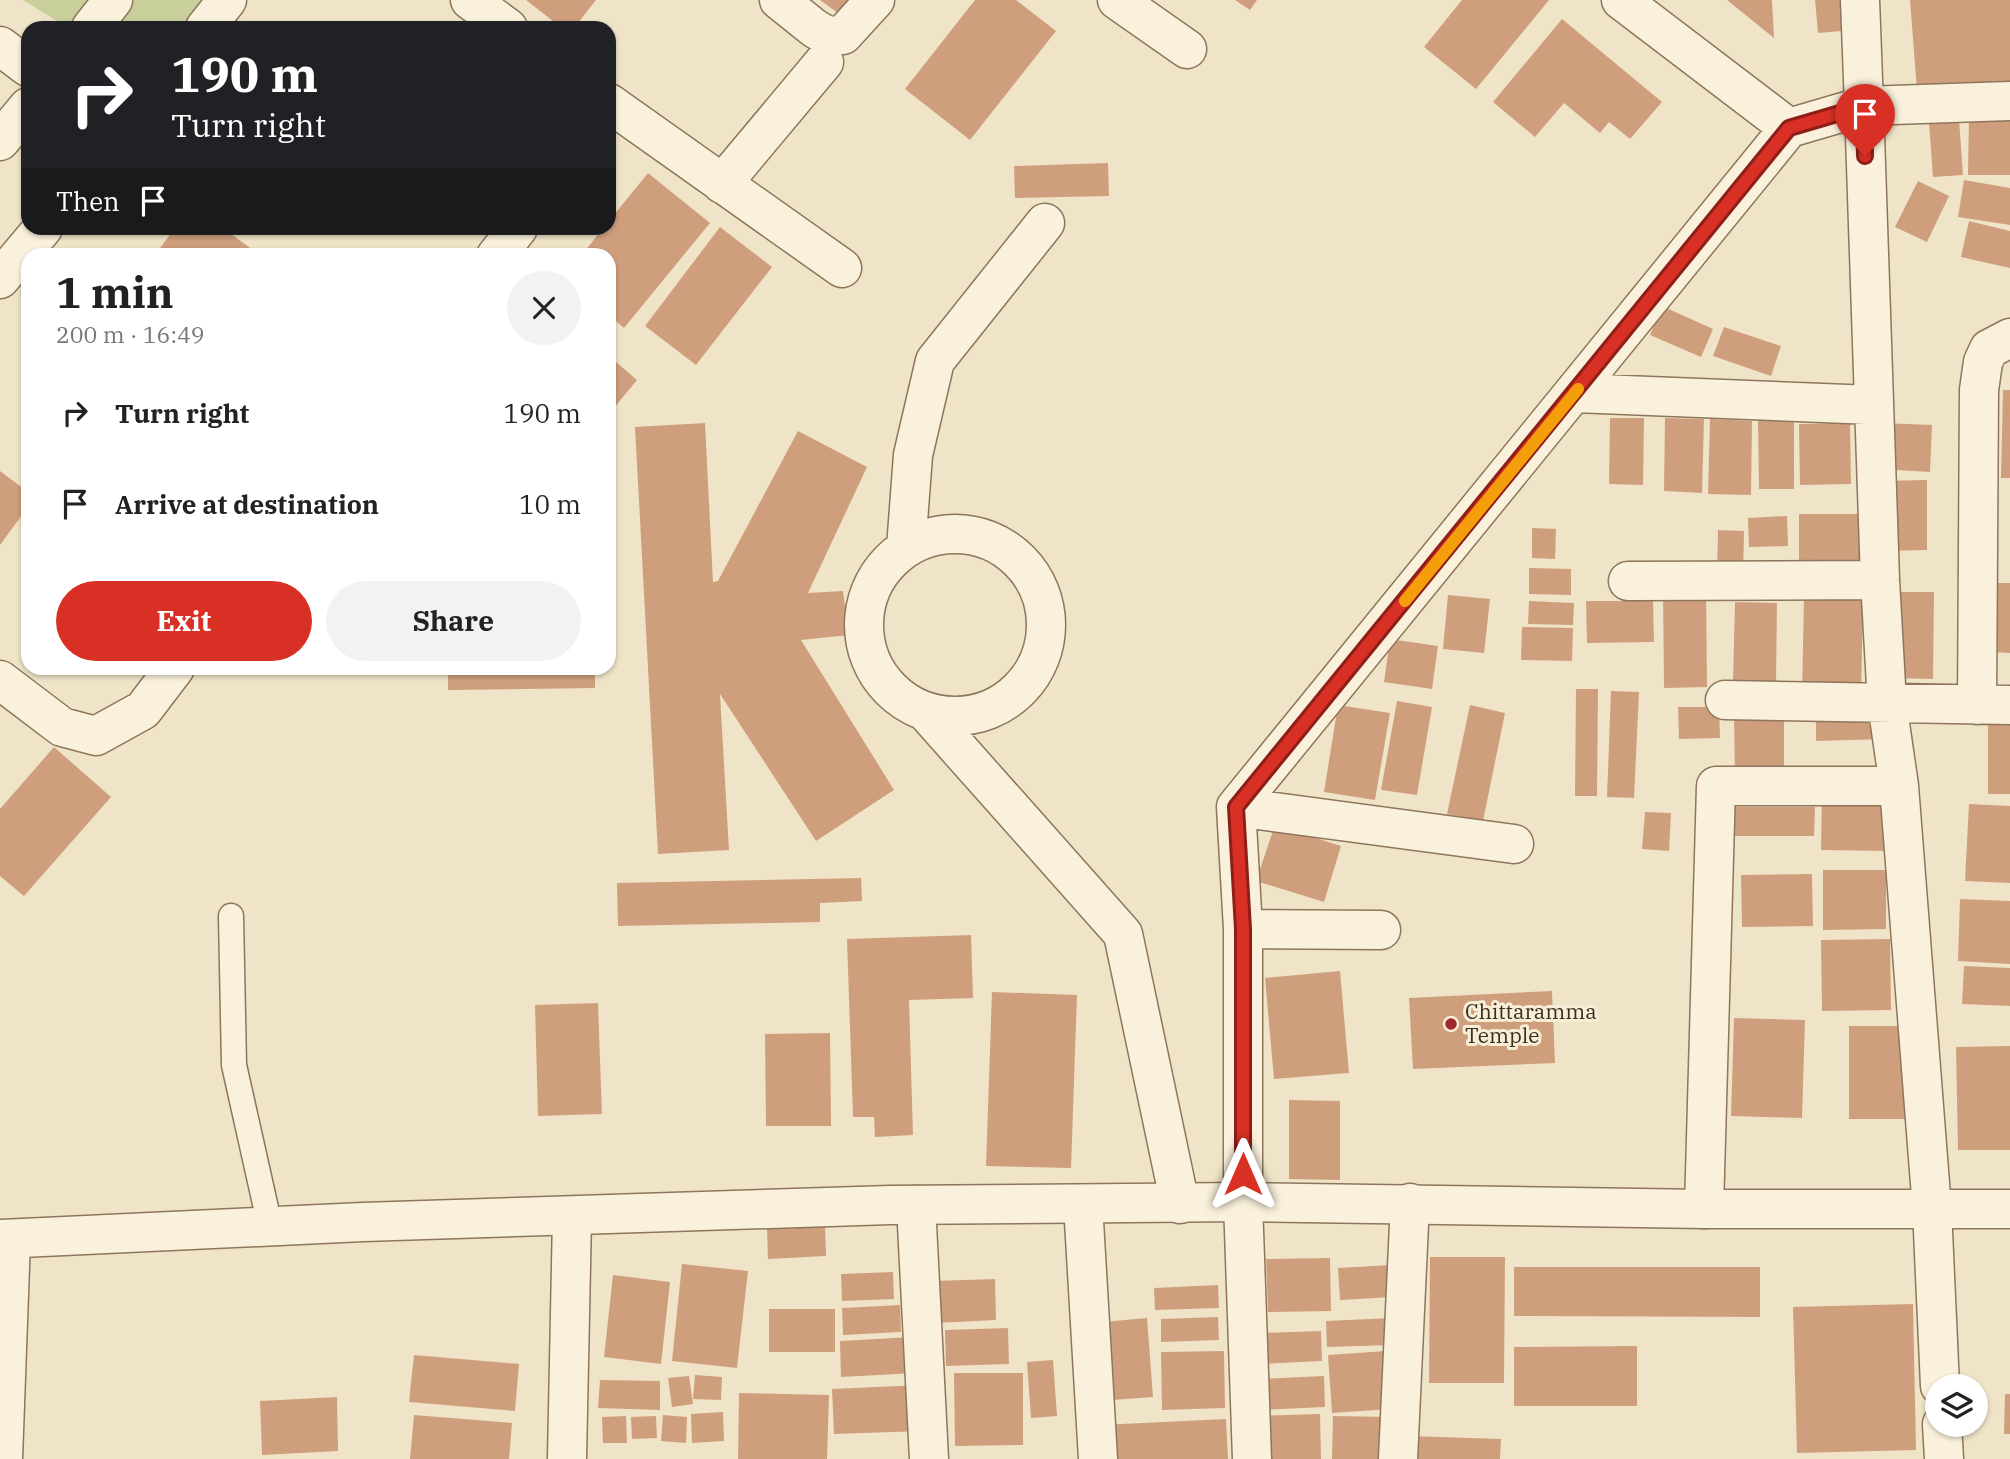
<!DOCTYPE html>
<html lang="en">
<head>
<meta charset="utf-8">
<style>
	:root { --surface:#fff; --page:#f2f2f2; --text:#222; --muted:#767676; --accent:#d93025 }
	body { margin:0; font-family:"IBM Plex Serif",serif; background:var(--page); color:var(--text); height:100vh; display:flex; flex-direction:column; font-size:26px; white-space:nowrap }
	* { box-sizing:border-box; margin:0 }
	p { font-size:23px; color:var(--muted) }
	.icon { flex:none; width:38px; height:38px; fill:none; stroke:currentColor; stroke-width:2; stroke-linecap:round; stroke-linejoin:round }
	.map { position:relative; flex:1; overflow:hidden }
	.panel { position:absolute; left:21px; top:248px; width:595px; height:427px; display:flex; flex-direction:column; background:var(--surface); border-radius:21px; box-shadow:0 2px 5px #0004 }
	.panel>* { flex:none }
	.hud { position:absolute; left:21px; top:21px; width:595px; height:214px; border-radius:21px; box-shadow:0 2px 5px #0004; background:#202124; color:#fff; overflow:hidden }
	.buttons { position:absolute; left:1925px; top:1374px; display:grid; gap:14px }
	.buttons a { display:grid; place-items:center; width:63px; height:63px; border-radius:50%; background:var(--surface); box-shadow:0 2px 5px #0004; font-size:35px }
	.pin { position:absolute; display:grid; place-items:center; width:60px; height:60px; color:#fff; margin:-72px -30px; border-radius:50% 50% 50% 0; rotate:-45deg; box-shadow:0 0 7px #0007 }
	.pin .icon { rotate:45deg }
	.me { position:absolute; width:77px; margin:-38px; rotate:0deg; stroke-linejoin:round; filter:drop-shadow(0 0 5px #0008) }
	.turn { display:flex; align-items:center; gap:24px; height:147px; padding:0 35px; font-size:32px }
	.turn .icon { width:91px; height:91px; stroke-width:2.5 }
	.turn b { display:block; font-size:49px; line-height:60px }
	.then { display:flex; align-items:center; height:66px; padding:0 35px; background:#0003; gap:14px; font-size:26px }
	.round { display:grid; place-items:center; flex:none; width:74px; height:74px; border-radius:37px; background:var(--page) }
	.head { display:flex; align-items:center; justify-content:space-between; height:119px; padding:0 35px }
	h1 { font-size:42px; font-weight:800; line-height:52px }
	.cta { display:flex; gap:14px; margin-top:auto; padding:14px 35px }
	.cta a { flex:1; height:80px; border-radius:42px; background:var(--accent); color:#fff; font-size:28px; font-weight:800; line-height:80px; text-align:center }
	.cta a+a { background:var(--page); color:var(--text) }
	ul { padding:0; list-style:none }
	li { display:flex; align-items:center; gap:21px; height:91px; padding:0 35px }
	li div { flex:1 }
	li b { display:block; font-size:26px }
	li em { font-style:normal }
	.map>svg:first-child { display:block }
</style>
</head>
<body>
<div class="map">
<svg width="2010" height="1459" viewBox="0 0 2010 1459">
	<rect width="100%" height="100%" fill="#f0e4c8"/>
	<path fill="#c9cf9b" d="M 23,0 L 202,0 L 182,28 L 68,28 Z"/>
	<path fill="#cf9f7d" d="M 526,0 L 596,0 L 574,28 L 562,28 Z
		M 820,0 L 854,0 L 842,16 Z
		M 975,0 L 1016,0 L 1056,31 L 970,140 L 905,89 Z
		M 1235,0 L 1257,0 L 1250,10 Z
		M 1462,0 L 1549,0 L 1476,89 L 1424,47 Z
		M 1727,0 L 1772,0 L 1774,38 Z
		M 1815,0 L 1850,0 L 1853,30 L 1818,33 Z
		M 1910,0 L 2010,0 L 2010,84 L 1917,90 Z
		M 1562,19 L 1662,102 L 1630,139 L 1609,122 L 1600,133 L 1564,103 L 1535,137 L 1493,102 Z
		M 1969,115 L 2010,116 L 2010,175 L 1968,175 Z
		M 1959,119 L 1963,175 L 1933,177 L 1929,122 Z
		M 1108,163 L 1109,196 L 1015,198 L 1014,166 Z
		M 648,173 L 710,223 L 624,328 L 609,315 L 609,256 L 581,256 L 603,228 L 609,228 L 609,221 Z
		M 1964,180 L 2010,188 L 2010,225 L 1958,217 Z
		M 1918,181 L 1949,196 L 1927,242 L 1895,227 Z
		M 1969,221 L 2010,231 L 2010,268 L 1961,257 Z
		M 720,227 L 772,267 L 696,365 L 645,326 Z
		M 175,228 L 223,228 L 261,256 L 154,256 Z
		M 1662,306 L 1713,329 L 1701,357 L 1650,335 Z
		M 1724,327 L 1781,346 L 1771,376 L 1713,356 Z
		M 609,356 L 637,380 L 609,414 Z
		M 2003,390 L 2010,390 L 2010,478 L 2001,478 Z
		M 1610,418 L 1644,418 L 1643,485 L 1609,484 Z
		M 1665,418 L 1704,419 L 1702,493 L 1664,491 Z
		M 1710,419 L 1752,421 L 1751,495 L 1708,494 Z
		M 1758,419 L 1794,419 L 1794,489 L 1759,489 Z
		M 705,423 L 713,582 L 718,581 L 798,431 L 867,467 L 808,593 L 843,591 L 849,635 L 801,640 L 894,790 L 816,841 L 720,694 L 729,850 L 658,854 L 635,427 Z
		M 1850,423 L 1851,484 L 1800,485 L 1799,424 Z
		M 1882,423 L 1932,425 L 1930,472 L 1880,469 Z
		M 0,471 L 28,492 L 28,507 L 0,545 Z
		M 1927,480 L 1927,550 L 1882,551 L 1882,481 Z
		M 1799,514 L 1867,514 L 1866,564 L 1799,563 Z
		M 1787,516 L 1788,546 L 1749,547 L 1748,518 Z
		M 1532,528 L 1556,529 L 1555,559 L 1532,558 Z
		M 1718,530 L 1744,531 L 1743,578 L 1717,577 Z
		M 1529,568 L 1571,569 L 1571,595 L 1529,594 Z
		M 1992,583 L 2010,583 L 2010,653 L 1990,652 Z
		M 1663,586 L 1706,586 L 1707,687 L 1664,688 Z
		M 1889,592 L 1934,592 L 1933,679 L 1889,678 Z
		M 1448,595 L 1490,599 L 1484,653 L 1443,649 Z
		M 1804,597 L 1863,598 L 1861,696 L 1802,695 Z
		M 1529,601 L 1574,603 L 1573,625 L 1528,624 Z
		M 1586,601 L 1653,601 L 1654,642 L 1587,643 Z
		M 1735,602 L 1777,603 L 1776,682 L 1733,681 Z
		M 1522,627 L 1573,628 L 1572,661 L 1521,660 Z
		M 1390,639 L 1438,646 L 1432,689 L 1384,682 Z
		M 448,668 L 595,668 L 595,688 L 448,690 Z
		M 1576,689 L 1598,689 L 1597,796 L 1575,796 Z
		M 1611,691 L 1639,692 L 1634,798 L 1607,797 Z
		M 1397,701 L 1432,707 L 1417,795 L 1381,790 Z
		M 1338,705 L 1390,713 L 1375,800 L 1324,792 Z
		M 1470,705 L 1505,713 L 1483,821 L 1447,814 Z
		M 1678,707 L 1719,707 L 1720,738 L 1679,739 Z
		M 1883,709 L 1884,739 L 1816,741 L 1816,710 Z
		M 1988,710 L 2010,710 L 2010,794 L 1988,794 Z
		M 1784,715 L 1784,779 L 1735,779 L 1734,716 Z
		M 54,747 L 111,797 L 24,896 L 0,876 L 0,809 Z
		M 1822,790 L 1892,791 L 1890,851 L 1821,850 Z
		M 1969,804 L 2010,806 L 2010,883 L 1965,881 Z
		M 1735,807 L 1815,807 L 1814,836 L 1735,836 Z
		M 1645,812 L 1671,813 L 1669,851 L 1642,849 Z
		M 1275,825 L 1341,846 L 1324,902 L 1256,881 Z
		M 1823,870 L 1886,870 L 1886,929 L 1823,930 Z
		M 1812,874 L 1813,926 L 1742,927 L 1741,875 Z
		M 861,878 L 862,901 L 820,903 L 820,922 L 618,926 L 617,883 Z
		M 1960,899 L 2010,901 L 2010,964 L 1958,961 Z
		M 971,935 L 973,998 L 909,1000 L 913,1135 L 875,1137 L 874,1117 L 853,1117 L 847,939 Z
		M 1890,939 L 1891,1010 L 1822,1011 L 1821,940 Z
		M 1964,966 L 2010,968 L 2010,1006 L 1962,1004 Z
		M 1340,971 L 1349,1073 L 1274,1079 L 1265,978 Z
		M 1552,991 L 1555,1063 L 1413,1069 L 1409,998 Z
		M 992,992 L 1077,995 L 1071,1168 L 986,1166 Z
		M 598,1003 L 602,1114 L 538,1116 L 535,1005 Z
		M 1734,1018 L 1805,1020 L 1802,1118 L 1731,1116 Z
		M 1849,1026 L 1911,1026 L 1911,1119 L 1849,1119 Z
		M 830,1033 L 831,1126 L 766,1126 L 765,1034 Z
		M 2010,1046 L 2010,1150 L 1958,1150 L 1956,1047 Z
		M 1289,1100 L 1340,1101 L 1340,1180 L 1289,1179 Z
		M 825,1227 L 826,1256 L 768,1259 L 767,1229 Z
		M 1430,1257 L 1505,1257 L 1504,1383 L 1429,1383 Z
		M 1330,1258 L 1331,1311 L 1268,1312 L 1266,1259 Z
		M 682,1264 L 748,1271 L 737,1368 L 672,1361 Z
		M 1392,1265 L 1393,1297 L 1340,1300 L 1338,1268 Z
		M 1514,1267 L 1760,1267 L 1760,1317 L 1514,1316 Z
		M 893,1272 L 894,1299 L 842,1301 L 841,1274 Z
		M 613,1275 L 670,1282 L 661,1364 L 604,1357 Z
		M 995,1279 L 996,1320 L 935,1323 L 933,1281 Z
		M 1218,1285 L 1219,1308 L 1155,1310 L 1154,1288 Z
		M 1913,1304 L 1916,1450 L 1797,1453 L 1793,1307 Z
		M 900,1305 L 901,1332 L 843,1335 L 842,1308 Z
		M 769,1309 L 835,1309 L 835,1352 L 769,1352 Z
		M 1218,1317 L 1219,1340 L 1161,1342 L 1161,1319 Z
		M 1147,1318 L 1153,1397 L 1098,1401 L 1092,1323 Z
		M 1391,1318 L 1392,1345 L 1327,1347 L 1326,1321 Z
		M 1008,1328 L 1009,1364 L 946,1366 L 945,1330 Z
		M 1321,1331 L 1322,1361 L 1260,1364 L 1259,1333 Z
		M 913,1337 L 915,1373 L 841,1377 L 840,1341 Z
		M 1637,1346 L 1637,1406 L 1514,1406 L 1514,1347 Z
		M 1224,1351 L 1225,1408 L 1162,1410 L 1161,1352 Z
		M 1386,1351 L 1390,1409 L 1332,1413 L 1328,1355 Z
		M 414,1355 L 519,1364 L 515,1411 L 409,1402 Z
		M 1053,1360 L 1057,1416 L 1031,1418 L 1027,1362 Z
		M 954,1373 L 1023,1373 L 1023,1445 L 955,1446 Z
		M 695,1375 L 722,1377 L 721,1400 L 693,1399 Z
		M 689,1376 L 693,1404 L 672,1407 L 668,1378 Z
		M 1324,1376 L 1325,1407 L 1259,1410 L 1258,1379 Z
		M 600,1380 L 660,1381 L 660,1410 L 598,1408 Z
		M 921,1385 L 923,1431 L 834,1434 L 832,1389 Z
		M 739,1393 L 829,1395 L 827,1459 L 738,1459 Z
		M 2005,1394 L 2010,1394 L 2010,1434 L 2004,1434 Z
		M 337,1397 L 338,1451 L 262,1455 L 260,1401 Z
		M 723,1412 L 724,1441 L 692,1443 L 691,1414 Z
		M 1320,1414 L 1321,1459 L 1259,1459 L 1258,1416 Z
		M 414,1415 L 512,1423 L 509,1459 L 410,1459 Z
		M 663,1415 L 687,1417 L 686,1443 L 661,1441 Z
		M 626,1416 L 627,1443 L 603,1443 L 602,1417 Z
		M 656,1416 L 657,1438 L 632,1439 L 631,1417 Z
		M 1333,1416 L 1388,1417 L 1388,1459 L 1332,1459 Z
		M 1226,1419 L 1228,1459 L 1101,1459 L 1100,1425 Z
		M 1410,1436 L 1501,1439 L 1500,1459 L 1410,1459 Z"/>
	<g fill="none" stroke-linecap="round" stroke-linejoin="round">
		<defs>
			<path id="service" d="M 231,916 L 234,1065 L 270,1226"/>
			<path id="minor" d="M 470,0 L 508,28
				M 779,0 L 814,28 L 827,36 L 843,35 L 875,0
				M 1117,0 L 1187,49
				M 1621,0 L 1789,128 L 1864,106 L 1860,0
				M 91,28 L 113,0
				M 205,28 L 227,0
				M 0,46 L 28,67
				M 609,103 L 842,268
				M 0,141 L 28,107
				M 722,184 L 824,62
				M 496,256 L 518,228
				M 0,279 L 43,228
				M 1575,393 L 1873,405
				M864 625a91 91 0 1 1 182 0a91 91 0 1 1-182 0Z
				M 906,548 L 913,455 L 935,361 L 1045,223
				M 1628,581 L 1880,580
				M 0,680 L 62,727 L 96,736 L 143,710 L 175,668
				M 1725,700 L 2010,705
				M 1977,705 L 1979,390 L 1983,362 L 1989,349 L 2010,338
				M 925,711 L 1123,934 L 1180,1204
				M 1236,807 L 1514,844
				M 1243,929 L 1381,930
				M 1083,1204 L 1098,1459
				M 916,1205 L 929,1459
				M 1704,1209 L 1716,786 L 1899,786
				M 1940,1386 L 1932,1209 L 1899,786 L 1887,703 L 1880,580 L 1864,106 L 2010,101
				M 1942,1424 L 1944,1459
				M 3,1459 L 11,1239
				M 567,1459 L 572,1217
				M 1252,1459 L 1243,1202 L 1243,929 L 1236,807 L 1789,128
				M 1398,1459 L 1410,1203"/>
			<path id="tertiary" d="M 0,1239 L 363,1222 L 890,1205 L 1243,1202 L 1704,1209 L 2010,1209"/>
		</defs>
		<use href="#service" stroke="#8d765c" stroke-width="27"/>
		<use href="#minor" stroke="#8d765c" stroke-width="41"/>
		<use href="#tertiary" stroke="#8d765c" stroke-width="41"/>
		<use href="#service" stroke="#faf1dc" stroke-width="24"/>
		<use href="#minor" stroke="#faf1dc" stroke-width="38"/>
		<use href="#tertiary" stroke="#faf1dc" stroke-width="38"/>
	</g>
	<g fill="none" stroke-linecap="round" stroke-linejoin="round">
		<defs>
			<path id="route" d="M 1243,1174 L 1243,929 L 1236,807 L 1789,128 L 1864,106 L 1865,156"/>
		</defs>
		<use href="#route" stroke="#8d1f18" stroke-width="18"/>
		<use href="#route" stroke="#d93025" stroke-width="12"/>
		<path stroke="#f59e0b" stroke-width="12" d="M 1405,601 L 1578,389"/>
	</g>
	<circle fill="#9e2a2b" stroke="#f7eed8" stroke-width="2.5" cx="1451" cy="1024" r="7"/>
	<g text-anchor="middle" stroke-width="6" stroke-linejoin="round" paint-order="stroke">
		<g font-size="21" fill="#3d2e20" stroke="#f7eed8" text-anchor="start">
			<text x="1465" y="1019">Chittaramma<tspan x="1465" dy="24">Temple</tspan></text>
		</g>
	</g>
</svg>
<div class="buttons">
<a><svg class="icon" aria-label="layers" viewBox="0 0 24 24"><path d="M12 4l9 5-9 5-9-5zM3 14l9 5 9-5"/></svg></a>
</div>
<div class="pin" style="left:1865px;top:156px;background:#d93025"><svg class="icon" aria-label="arrive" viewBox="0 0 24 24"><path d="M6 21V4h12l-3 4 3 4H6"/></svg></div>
<svg class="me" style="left:1243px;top:1174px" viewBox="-20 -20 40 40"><path d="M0-17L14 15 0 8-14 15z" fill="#d93025" stroke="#fff" stroke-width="4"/></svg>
<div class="hud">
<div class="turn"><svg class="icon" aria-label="right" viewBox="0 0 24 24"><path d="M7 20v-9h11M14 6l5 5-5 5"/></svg><div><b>190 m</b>Turn right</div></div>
<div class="then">Then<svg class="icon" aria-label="arrive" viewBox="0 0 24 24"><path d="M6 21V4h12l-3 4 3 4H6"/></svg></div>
</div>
<section class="panel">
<div class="head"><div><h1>1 min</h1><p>200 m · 16:49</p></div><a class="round"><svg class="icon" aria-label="close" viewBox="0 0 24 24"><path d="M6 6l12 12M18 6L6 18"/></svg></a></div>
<ul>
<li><svg class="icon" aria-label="right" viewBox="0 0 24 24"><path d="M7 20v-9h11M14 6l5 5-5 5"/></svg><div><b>Turn right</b></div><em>190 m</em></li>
<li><svg class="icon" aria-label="arrive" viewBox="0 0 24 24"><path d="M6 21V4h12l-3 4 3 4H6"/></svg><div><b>Arrive at destination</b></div><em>10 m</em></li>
</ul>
<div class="cta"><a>Exit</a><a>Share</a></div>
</section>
</div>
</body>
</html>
